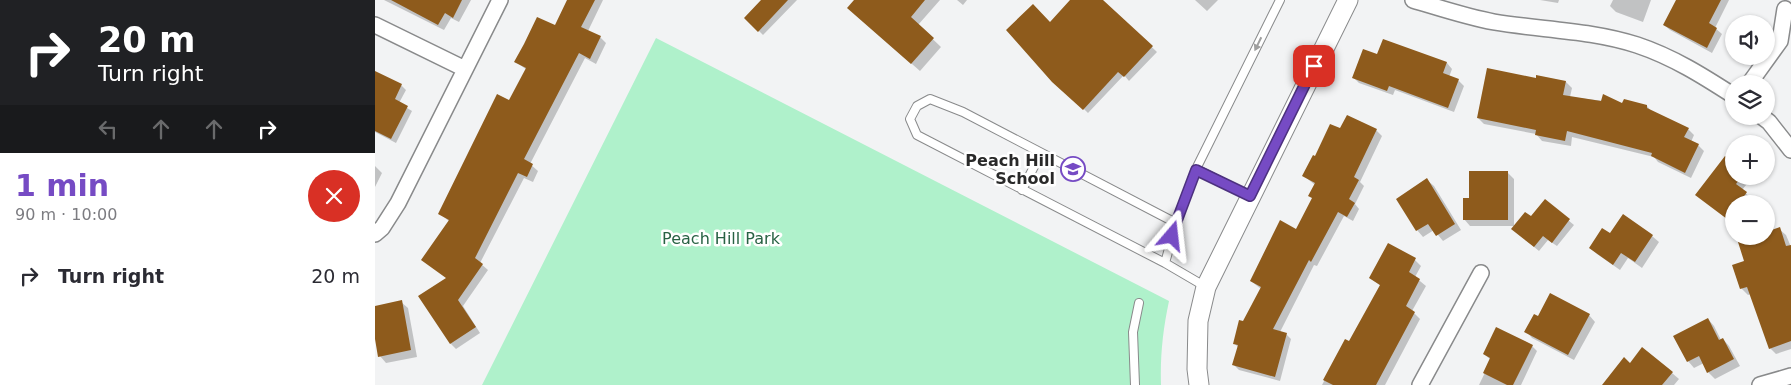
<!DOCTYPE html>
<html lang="en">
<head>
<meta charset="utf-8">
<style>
	:root { --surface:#fff; --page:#f2f2f3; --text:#2b2b33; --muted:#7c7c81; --accent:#764bc4 }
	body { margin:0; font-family:"DejaVu Sans",sans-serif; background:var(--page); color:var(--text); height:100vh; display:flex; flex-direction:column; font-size:19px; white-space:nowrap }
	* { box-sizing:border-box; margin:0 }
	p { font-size:16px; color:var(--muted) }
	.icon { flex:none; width:28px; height:28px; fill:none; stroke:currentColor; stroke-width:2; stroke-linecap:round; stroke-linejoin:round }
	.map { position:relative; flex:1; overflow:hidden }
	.panel { display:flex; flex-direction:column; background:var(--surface); width:375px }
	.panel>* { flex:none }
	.hud { background:#202124; color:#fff; overflow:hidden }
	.controls { position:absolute; left:1350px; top:15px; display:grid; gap:10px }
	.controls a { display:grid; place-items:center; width:50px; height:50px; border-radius:50%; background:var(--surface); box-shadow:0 1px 4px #0004; font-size:25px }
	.pin { position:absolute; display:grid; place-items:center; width:42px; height:42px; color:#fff; margin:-21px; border-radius:10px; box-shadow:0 2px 8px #0006 }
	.me { position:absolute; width:55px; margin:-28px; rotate:17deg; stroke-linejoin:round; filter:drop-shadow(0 0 4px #0008) }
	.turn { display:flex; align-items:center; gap:18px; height:105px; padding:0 15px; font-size:22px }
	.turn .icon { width:65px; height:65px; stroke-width:2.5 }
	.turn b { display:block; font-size:35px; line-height:42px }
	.lanes { display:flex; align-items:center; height:48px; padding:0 15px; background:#0003; justify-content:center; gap:25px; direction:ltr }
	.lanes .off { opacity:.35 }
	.round { display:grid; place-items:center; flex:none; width:52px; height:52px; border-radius:26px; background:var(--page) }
	.head { display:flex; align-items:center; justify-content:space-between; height:85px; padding:0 15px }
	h1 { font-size:30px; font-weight:600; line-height:38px; color:var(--accent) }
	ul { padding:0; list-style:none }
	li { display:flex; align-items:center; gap:15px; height:75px; padding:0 15px }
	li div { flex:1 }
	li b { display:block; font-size:19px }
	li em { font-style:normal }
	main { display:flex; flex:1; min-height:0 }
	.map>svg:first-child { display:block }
</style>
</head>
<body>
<main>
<section class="panel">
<div class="hud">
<div class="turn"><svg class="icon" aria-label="right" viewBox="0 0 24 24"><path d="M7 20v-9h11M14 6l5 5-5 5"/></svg><div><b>20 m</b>Turn right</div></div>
<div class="lanes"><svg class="icon off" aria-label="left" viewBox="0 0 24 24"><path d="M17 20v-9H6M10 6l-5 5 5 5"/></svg><svg class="icon off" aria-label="ahead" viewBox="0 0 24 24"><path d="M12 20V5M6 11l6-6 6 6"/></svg><svg class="icon off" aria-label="ahead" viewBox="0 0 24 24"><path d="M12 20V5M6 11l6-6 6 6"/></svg><svg class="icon" aria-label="right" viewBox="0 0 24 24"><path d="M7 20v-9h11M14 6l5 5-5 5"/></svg></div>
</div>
<div class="head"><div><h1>1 min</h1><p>90 m · 10:00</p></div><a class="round" style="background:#d93025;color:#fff"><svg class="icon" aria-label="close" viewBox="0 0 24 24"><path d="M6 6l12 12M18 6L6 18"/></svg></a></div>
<ul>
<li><svg class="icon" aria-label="right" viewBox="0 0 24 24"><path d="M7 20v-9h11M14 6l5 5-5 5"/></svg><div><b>Turn right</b></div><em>20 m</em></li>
</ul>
</section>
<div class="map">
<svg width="1416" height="385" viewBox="0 0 1416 385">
	<rect width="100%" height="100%" fill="#f2f3f4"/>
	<path fill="#aff1cb" d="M 281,38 L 794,301 C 788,329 785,356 786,385 L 107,385 Z"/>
	<path fill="#0003" d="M 9,0 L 96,0 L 84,22 L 76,18 L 69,30 Z
		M 193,0 L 228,0 L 213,31 L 225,37 L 231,43 L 221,64 L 210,58 L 155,164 L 163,171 L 158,182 L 149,178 L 105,263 L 113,270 L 88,306 L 105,333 L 81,349 L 76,344 L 72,278 L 75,222 L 64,213 L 135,102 L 152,70 L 141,62 L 181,27 Z
		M 389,0 L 422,0 L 388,35 L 371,18 Z
		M 481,0 L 565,0 L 543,25 L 566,47 L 545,71 L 482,16 Z
		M 582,0 L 592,0 L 588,5 Z
		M 697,0 L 727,0 L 782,52 L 754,81 L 749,75 L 713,113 L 679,80 L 675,24 Z
		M 820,0 L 843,0 L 832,11 Z
		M 1165,0 L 1184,0 L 1183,3 Z
		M 1238,0 L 1276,0 L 1268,22 L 1241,12 L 1235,6 Z
		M 1302,0 L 1354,0 L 1340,28 L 1347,34 L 1337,53 L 1295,30 L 1289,25 Z
		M 1009,40 L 1072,63 L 1077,69 L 1074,77 L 1083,80 L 1089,86 L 1079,112 L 1020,90 L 1018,95 L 984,83 L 978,77 L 1003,56 Z
		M 0,72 L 26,85 L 31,90 L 24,103 L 37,111 L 21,143 L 0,132 Z
		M 1162,79 L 1191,82 L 1197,88 L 1195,97 L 1272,106 L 1277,112 L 1313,129 L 1319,135 L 1316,142 L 1323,145 L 1329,151 L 1316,178 L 1283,162 L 1279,157 L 1197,137 L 1196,146 L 1167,141 L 1161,134 L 1109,124 L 1103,118 Z
		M 966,130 L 1001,130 L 1007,136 L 985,182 L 989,186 L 980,204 L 984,209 L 978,221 L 969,216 L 942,266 L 939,265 L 905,332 L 911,334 L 916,339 L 905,381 L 864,370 L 859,365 L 863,347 L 859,343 L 886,289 L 876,281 L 921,230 L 938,199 L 940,185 L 929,176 L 940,158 Z
		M 0,166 L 7,173 L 0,187 Z
		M 1132,172 L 1139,179 L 1139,226 L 1095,226 L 1089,219 L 1095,199 Z
		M 1359,176 L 1373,176 L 1376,179 L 1367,190 L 1378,200 L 1375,204 L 1359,204 L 1359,224 L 1322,195 Z
		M 1052,180 L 1059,186 L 1086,230 L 1068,241 L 1059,230 L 1048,237 L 1042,230 Z
		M 1170,201 L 1199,225 L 1182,246 L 1173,240 L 1164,251 L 1142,233 Z
		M 1404,229 L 1411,235 L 1416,247 L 1416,349 L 1401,354 L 1395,348 L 1376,294 L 1373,295 L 1366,288 L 1371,262 L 1391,236 Z
		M 1235,235 L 1277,236 L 1284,242 L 1267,268 L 1253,258 L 1245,270 L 1222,254 L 1215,248 Z
		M 1013,245 L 1040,260 L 1046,266 L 1040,277 L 1051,286 L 1037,311 L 1045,319 L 1010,385 L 947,385 L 970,341 L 975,343 L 1006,286 L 995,278 Z
		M 26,302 L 33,308 L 42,357 L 11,363 L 5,356 L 0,333 L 0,307 Z
		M 1214,315 L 1220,322 L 1199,360 L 1157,338 L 1151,331 L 1163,318 Z
		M 1333,319 L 1339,326 L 1346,340 L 1348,339 L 1354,346 L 1365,366 L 1340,379 L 1333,372 L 1329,363 L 1319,368 L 1313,361 Z
		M 1157,346 L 1162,351 L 1146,385 L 1104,385 L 1116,360 L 1109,354 Z
		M 1256,364 L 1297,373 L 1304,379 L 1299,385 L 1236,385 Z"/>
	<path fill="#8e5b1c" d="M 16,0 L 87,0 L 78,18 L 70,13 L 63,25 Z
		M 192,0 L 220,0 L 206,27 L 226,36 L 215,59 L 204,53 L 149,159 L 158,164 L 152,177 L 143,173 L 100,258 L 108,264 L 83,300 L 101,327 L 75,344 L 43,296 L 71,278 L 46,260 L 74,220 L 63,214 L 122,94 L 134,100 L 151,68 L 139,62 L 149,44 L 162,17 L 180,25 Z
		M 386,0 L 413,0 L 383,32 L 369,18 Z
		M 479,0 L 550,0 L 536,17 L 559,38 L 536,64 L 472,8 Z
		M 695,0 L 728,0 L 778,46 L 749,77 L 743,72 L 708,110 L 677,82 L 631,30 L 658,4 L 675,22 Z
		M 1301,0 L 1346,0 L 1334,23 L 1342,28 L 1332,48 L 1288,25 Z
		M 1008,39 L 1072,62 L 1068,73 L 1084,79 L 1073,108 L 1014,86 L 1012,91 L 977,78 L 988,49 L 1002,54 Z
		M 1112,68 L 1161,78 L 1161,75 L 1191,81 L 1188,95 L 1226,101 L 1228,94 L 1247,103 L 1249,99 L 1272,105 L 1272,108 L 1314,128 L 1309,137 L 1324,144 L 1310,173 L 1276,156 L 1277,153 L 1192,131 L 1190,141 L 1160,135 L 1161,130 L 1102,118 Z
		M 0,71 L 27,84 L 20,99 L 33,106 L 16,139 L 0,131 Z
		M 972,115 L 1002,129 L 979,177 L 984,180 L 974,199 L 980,203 L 972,217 L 963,212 L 936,262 L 934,260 L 898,329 L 912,333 L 900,377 L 857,365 L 863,345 L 858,344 L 864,320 L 868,321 L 886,287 L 875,281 L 905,220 L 921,229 L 937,198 L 933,196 L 940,183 L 927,176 L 938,155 L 940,156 L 955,124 L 965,128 Z
		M 1350,156 L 1359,163 L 1359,176 L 1367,176 L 1361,184 L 1372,192 L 1364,204 L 1359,204 L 1359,210 L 1352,219 L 1320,195 Z
		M 1094,171 L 1133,171 L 1133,220 L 1088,220 L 1088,198 L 1094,198 Z
		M 1052,178 L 1080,224 L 1061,236 L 1053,224 L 1041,231 L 1021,199 Z
		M 1170,199 L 1195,219 L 1177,243 L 1168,236 L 1159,247 L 1136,229 L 1150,212 L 1156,216 Z
		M 1248,214 L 1278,235 L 1260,262 L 1246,253 L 1238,265 L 1214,248 L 1227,228 L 1235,233 Z
		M 1405,227 L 1411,246 L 1416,245 L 1416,341 L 1394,349 L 1372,287 L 1365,289 L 1357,265 L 1369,261 L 1363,242 L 1379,236 L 1391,236 L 1391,232 Z
		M 1013,243 L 1041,258 L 1034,272 L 1045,279 L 1031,306 L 1040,312 L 1001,385 L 958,385 L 948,380 L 970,339 L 974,341 L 1005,285 L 994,278 Z
		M 1175,293 L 1215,314 L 1193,355 L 1149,332 L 1159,314 L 1163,316 Z
		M 27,300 L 36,350 L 3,357 L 0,339 L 0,306 Z
		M 1333,318 L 1344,340 L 1348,338 L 1359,359 L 1332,373 L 1324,356 L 1312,362 L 1298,336 Z
		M 1121,327 L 1158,345 L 1138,385 L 1132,385 L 1108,373 L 1115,358 L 1108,354 Z
		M 1267,347 L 1298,372 L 1287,385 L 1227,385 L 1249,357 L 1255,363 Z"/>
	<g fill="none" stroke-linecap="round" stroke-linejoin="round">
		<defs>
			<path id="service" d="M 821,169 L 875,196
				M 647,190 L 666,153
				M 801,223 L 821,169 L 905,0
				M 790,263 L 801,223 L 588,112 L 555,99 L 542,106 L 535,119 L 542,135 L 790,263 L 831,287
				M 760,385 L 758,332 L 764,303"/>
			<path id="minor" d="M 1038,0 C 1065,8 1092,17 1119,22 C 1166,30 1216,30 1262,45 C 1298,57 1328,76 1359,96
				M 0,25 L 90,69
				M 1374,84 L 1405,41 L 1410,9
				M 1386,116 L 1394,122 L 1416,150
				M 0,234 L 7,228 L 23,203 L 125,0
				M 1045,385 L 1106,273
				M 1385,385 L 1416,376"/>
			<path id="tertiary" d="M 824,385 L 822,369 L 823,321 L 831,287 L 973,0"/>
		</defs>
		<use href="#service" stroke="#898a8b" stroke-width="10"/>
		<use href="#minor" stroke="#898a8b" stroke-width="18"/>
		<use href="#tertiary" stroke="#898a8b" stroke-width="21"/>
		<use href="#service" stroke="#fff" stroke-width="8"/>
		<use href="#minor" stroke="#fff" stroke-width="15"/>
		<use href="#tertiary" stroke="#fff" stroke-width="19"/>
	</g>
	<defs><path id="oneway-solid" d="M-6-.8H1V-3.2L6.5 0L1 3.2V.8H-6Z" transform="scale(1.25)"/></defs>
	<use fill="#9f9f9f" href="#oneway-solid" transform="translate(883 44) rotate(116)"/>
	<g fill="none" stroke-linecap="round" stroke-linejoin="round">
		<defs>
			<path id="route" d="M 797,236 L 801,223 L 821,170 L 875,196 L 939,66"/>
		</defs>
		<use href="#route" stroke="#4d317f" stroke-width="12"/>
		<use href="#route" stroke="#764bc4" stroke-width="9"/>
	</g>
	<defs>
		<symbol id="school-ring" viewBox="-11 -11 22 22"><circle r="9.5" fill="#fff" stroke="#764bc4" stroke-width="1.5"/><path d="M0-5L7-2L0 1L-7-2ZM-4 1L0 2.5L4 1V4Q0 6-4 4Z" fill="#764bc4"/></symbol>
	</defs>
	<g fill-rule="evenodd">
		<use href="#school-ring" x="684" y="155" width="28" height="28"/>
	</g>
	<g text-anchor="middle" stroke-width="5" stroke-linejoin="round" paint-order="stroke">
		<g font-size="16" font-weight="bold" fill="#292929" stroke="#fff" text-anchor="end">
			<text x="680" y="166">Peach Hill<tspan x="680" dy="18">School</tspan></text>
		</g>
		<g font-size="16" fill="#286244" stroke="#fff">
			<text x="346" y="244">Peach Hill Park</text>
		</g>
	</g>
</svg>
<div class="controls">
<a><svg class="icon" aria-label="sound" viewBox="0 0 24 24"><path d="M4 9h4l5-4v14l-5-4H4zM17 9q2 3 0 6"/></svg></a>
<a><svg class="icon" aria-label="layers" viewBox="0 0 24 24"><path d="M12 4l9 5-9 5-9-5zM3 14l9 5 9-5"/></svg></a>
<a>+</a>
<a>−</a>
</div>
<div class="pin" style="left:939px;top:66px;background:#d93025"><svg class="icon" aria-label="arrive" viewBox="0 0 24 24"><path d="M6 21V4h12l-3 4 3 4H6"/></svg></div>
<svg class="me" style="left:797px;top:236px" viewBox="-20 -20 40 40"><path d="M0-17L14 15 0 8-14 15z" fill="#764bc4" stroke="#fff" stroke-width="4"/></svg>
</div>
</main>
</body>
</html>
